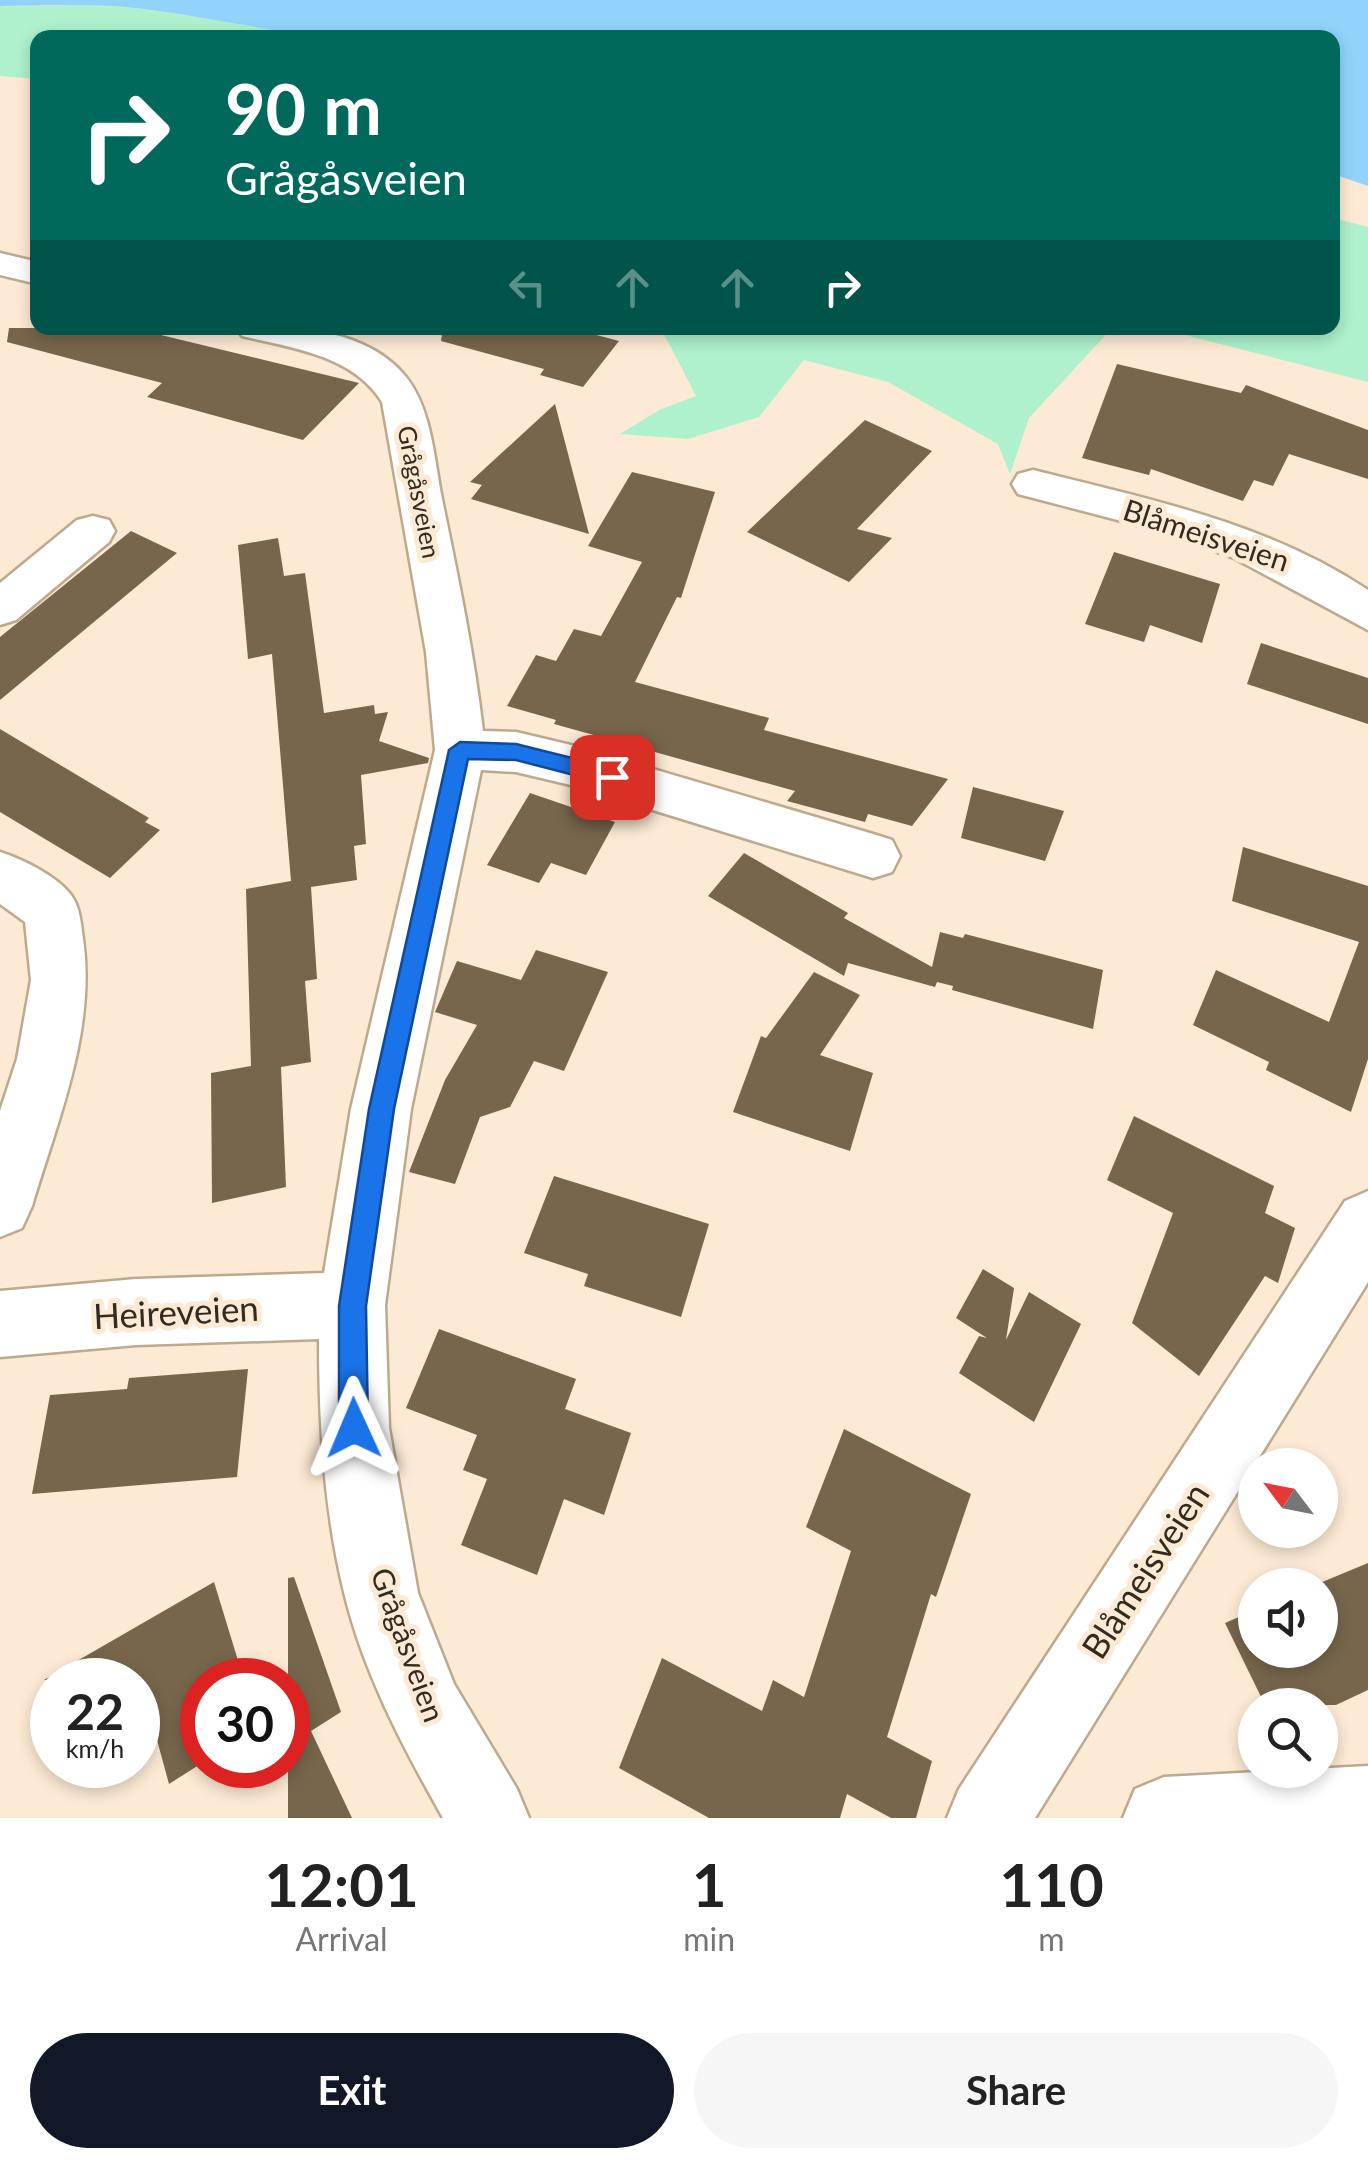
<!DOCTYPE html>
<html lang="en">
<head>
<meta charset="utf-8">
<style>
	:root { --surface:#fff; --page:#f6f6f6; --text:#222; --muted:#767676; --accent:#111827 }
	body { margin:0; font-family:Lato,sans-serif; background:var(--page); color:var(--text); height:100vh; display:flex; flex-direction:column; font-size:38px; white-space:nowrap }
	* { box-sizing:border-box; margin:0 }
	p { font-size:32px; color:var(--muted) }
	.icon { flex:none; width:55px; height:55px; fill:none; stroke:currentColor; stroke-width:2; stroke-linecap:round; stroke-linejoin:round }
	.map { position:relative; height:1818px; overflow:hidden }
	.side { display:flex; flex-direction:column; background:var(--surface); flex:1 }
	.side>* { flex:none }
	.top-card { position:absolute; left:30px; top:30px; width:1310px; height:305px; border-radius:20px; box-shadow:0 5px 15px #0003; background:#00695c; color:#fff; overflow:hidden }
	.needle { width:65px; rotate:302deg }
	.buttons { position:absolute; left:1238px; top:1448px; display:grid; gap:20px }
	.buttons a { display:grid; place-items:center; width:100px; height:100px; border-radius:50%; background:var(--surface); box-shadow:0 5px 15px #0003; font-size:50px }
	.speed { position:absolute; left:30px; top:1658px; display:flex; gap:20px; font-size:50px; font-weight:700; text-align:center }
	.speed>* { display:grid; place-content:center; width:130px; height:130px; border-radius:50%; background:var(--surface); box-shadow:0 5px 15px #0003; line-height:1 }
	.speed small { font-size:25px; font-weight:400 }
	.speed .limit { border:15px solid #d22; background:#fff; color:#111 }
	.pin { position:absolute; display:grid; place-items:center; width:85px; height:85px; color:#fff; margin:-42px; border-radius:20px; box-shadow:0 5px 15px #0006 }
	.me { position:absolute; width:110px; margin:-55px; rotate:359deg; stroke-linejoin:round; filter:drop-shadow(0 0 8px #0008) }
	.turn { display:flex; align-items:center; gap:35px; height:210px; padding:0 30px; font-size:45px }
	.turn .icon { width:130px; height:130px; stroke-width:2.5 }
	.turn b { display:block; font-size:70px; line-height:85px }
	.lanes { display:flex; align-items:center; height:95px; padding:0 30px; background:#0003; justify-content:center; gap:50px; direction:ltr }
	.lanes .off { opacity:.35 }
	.eta { display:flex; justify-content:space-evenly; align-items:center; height:170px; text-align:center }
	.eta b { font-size:60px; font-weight:700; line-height:70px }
	.primary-button { display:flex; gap:20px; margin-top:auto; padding:20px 30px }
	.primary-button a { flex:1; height:115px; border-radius:60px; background:var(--accent); color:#fff; font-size:40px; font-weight:700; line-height:115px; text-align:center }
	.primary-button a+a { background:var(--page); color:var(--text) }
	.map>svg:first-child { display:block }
</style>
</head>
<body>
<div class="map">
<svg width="1368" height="1818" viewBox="0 0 1368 1818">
	<rect width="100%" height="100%" fill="#fcead4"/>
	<path fill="#aef1cc" d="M 0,6 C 41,7 84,3 125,7 C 196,14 263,31 334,37 L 38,38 L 37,79 L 0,76 Z
		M 1333,218 L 1368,227 L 1368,382 L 1158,328 L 1332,328 Z
		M 656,328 L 1112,328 L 1029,418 L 1010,474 L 998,444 L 888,382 L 804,360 L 759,417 L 688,439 L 620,434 L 659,410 L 696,396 L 663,332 Z"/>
	<path fill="#91d3fa" d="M 0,0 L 1368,0 L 1368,186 L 1333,174 L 1332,38 L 334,38 C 263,31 196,14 125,7 C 84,4 41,6 0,6 Z"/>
	<path fill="#77664c" d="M 9,328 L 132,328 L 359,383 L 303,440 L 147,397 L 162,383 L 7,342 Z
		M 443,328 L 570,328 L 619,341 L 583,387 L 540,375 L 544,369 L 441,341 Z
		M 1117,364 L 1241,393 L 1246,385 L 1368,430 L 1368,479 L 1289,454 L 1273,486 L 1254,480 L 1243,501 L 1151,469 L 1149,475 L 1082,458 Z
		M 555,404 L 589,534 L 471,499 L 482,485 L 470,482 Z
		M 865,420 L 932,451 L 857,529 L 892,538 L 849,582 L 747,532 Z
		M 632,472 L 715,492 L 681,598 L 677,597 L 635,682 L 769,718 L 764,730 L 948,779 L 912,826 L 868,814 L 865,822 L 787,801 L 795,791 L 554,724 L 556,720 L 507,706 L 536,655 L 556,661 L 574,629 L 601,636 L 642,562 L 588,546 Z
		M 131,531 L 177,553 L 0,700 L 0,637 Z
		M 278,538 L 284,576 L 305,573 L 324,713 L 374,705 L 375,714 L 388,712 L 379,741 L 429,758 L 428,763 L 361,775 L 366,844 L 354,846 L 357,880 L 311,887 L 317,979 L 305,981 L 311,1062 L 281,1067 L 286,1187 L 212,1203 L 211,1073 L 251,1066 L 246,889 L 291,881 L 272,654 L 248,659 L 238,545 Z
		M 1114,552 L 1220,584 L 1202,643 L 1150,625 L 1144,642 L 1085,624 Z
		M 1261,643 L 1368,678 L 1368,724 L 1247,684 Z
		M 0,729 L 149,818 L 145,822 L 160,830 L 110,878 L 0,812 Z
		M 973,787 L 1064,811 L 1045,861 L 961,838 Z
		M 530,793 L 615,822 L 586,875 L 551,863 L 539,883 L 487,865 Z
		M 1243,847 L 1368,886 L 1368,1059 L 1351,1112 L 1266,1070 L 1269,1062 L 1193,1025 L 1216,970 L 1329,1022 L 1359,942 L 1232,901 Z
		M 744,853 L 848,913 L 844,918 L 932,967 L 940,932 L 963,938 L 965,934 L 1103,970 L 1093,1029 L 952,990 L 953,986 L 937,982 L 935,987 L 848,963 L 844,976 L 708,896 Z
		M 536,950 L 608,972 L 564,1071 L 534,1061 L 510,1107 L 480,1117 L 455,1184 L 409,1172 L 445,1080 L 477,1025 L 435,1012 L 457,961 L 521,980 Z
		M 814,972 L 860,995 L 820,1055 L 873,1073 L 850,1151 L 733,1112 L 761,1036 L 766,1038 Z
		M 1134,1116 L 1274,1186 L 1265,1213 L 1295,1228 L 1278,1283 L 1265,1276 L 1199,1376 L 1132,1323 L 1173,1213 L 1107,1180 Z
		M 554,1176 L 709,1224 L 681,1317 L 584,1286 L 588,1274 L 524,1253 Z
		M 983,1269 L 1014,1288 L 1006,1340 L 1029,1292 L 1081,1324 L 1034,1422 L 959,1373 L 979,1336 L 987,1338 L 956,1318 Z
		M 439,1329 L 576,1379 L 565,1409 L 631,1433 L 604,1515 L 564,1499 L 537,1575 L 461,1545 L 487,1479 L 463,1470 L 477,1435 L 406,1408 Z
		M 248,1369 L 237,1477 L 32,1494 L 50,1395 L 127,1389 L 129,1378 Z
		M 844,1429 L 971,1494 L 936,1597 L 931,1594 L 887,1737 L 932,1761 L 916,1818 L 891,1818 L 847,1794 L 840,1818 L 709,1818 L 619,1768 L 662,1658 L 762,1711 L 773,1680 L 804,1697 L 851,1551 L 806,1527 Z
		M 1368,1563 L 1368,1690 L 1336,1705 L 1265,1705 L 1225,1623 L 1255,1610 L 1255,1650 L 1320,1650 L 1320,1585 L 1315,1585 Z
		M 294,1577 L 341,1712 L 311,1731 L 352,1818 L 288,1818 L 288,1578 Z
		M 214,1582 L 244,1680 L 202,1680 L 202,1763 L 169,1784 L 157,1740 L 138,1751 L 138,1680 L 44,1680 Z"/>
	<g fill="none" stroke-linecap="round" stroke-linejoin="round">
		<defs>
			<path id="street" d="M 0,253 L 38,262 L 38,284 L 0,275 Z
				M 237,328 C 292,324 368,329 406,377 C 432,410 434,459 442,499 C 458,577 474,653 483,731 L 516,732 L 575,746 L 873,834 L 892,840 L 900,856 L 892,872 L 873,878 L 575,786 L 516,772 L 481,770 L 411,1109 L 385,1305 L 389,1428 L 418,1593 L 454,1684 L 517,1789 L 529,1818 L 443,1818 C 403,1747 363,1672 344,1592 C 324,1511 319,1423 319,1339 L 136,1345 L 0,1357 L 0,1291 L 136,1279 L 324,1273 L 351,1109 L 435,750 L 426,652 L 382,402 C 353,355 292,348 242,336 Z
				M 1033,470 C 1148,499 1268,523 1368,590 L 1368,630 L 1234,558 L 1152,529 L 1018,494 L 1012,484 L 1018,474 Z
				M 93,516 L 109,520 L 115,531 L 109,542 L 16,620 L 0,625 L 0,583 L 77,520 Z
				M 0,852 C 22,859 57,876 71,895 C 80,907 81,924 83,939 C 96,1030 58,1119 32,1206 L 22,1228 L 0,1237 L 0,1111 L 17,1059 L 31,980 L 25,922 L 0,904 Z
				M 1368,1191 L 1368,1282 L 1035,1818 L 947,1818 L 959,1789 L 1345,1201 Z
				M 1368,1766 L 1368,1818 L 1123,1818 L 1135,1789 L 1164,1777 Z"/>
		</defs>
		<use href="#street" stroke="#bda98e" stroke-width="5"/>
		<use href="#street" fill="#fff" fill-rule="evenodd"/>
	</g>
	<path fill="#1a73e8" stroke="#114b97" stroke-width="2.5" d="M 460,742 L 516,744 L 612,768 L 623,777 L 612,785 L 516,760 L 468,759 L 394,1109 L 366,1306 L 368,1428 L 364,1439 L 354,1443 L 344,1439 L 339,1428 L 339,1306 L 369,1109 L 449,750 Z"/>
	<g text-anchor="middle" stroke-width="10" stroke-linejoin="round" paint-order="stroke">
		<g font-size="25" fill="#332b20" stroke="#fcead4">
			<text transform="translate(419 492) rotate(79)" y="9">Grågåsveien</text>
		</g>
		<g font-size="30" fill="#332b20" stroke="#fcead4">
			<text transform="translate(1206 536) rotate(18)" y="10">Blåmeisveien</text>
			<text transform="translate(407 1645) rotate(70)" y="10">Grågåsveien</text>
		</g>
		<g font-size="35" fill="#332b20" stroke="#fcead4">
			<text transform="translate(176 1313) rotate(-3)" y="12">Heireveien</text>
			<text transform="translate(1146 1571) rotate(-57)" y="12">Blåmeisveien</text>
		</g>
	</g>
</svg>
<div class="buttons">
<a><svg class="needle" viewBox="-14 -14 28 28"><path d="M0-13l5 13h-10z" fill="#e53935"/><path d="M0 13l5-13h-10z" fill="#767676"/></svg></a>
<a><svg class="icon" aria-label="sound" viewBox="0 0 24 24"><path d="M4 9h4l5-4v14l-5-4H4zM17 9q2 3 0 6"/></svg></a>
<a><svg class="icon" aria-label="search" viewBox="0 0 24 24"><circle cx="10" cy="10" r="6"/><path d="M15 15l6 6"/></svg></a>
</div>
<div class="speed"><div>22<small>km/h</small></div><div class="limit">30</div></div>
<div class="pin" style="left:612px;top:777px;background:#d93025"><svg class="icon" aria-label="arrive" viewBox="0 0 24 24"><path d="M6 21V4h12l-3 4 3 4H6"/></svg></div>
<svg class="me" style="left:354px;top:1428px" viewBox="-20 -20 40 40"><path d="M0-17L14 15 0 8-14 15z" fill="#1a73e8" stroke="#fff" stroke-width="4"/></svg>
<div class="top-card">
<div class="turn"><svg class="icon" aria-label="right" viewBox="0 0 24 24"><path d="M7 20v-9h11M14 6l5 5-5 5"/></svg><div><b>90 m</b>Grågåsveien</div></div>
<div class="lanes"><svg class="icon off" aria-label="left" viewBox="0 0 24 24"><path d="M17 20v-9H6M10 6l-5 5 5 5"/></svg><svg class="icon off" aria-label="ahead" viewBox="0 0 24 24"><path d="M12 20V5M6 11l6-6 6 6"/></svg><svg class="icon off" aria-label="ahead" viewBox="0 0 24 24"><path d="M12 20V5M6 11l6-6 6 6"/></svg><svg class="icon" aria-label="right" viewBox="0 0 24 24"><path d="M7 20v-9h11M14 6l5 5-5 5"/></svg></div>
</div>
</div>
<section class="side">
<div class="eta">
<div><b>12:01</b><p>Arrival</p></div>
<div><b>1</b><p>min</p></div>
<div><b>110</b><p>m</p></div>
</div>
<div class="primary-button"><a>Exit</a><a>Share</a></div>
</section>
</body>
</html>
